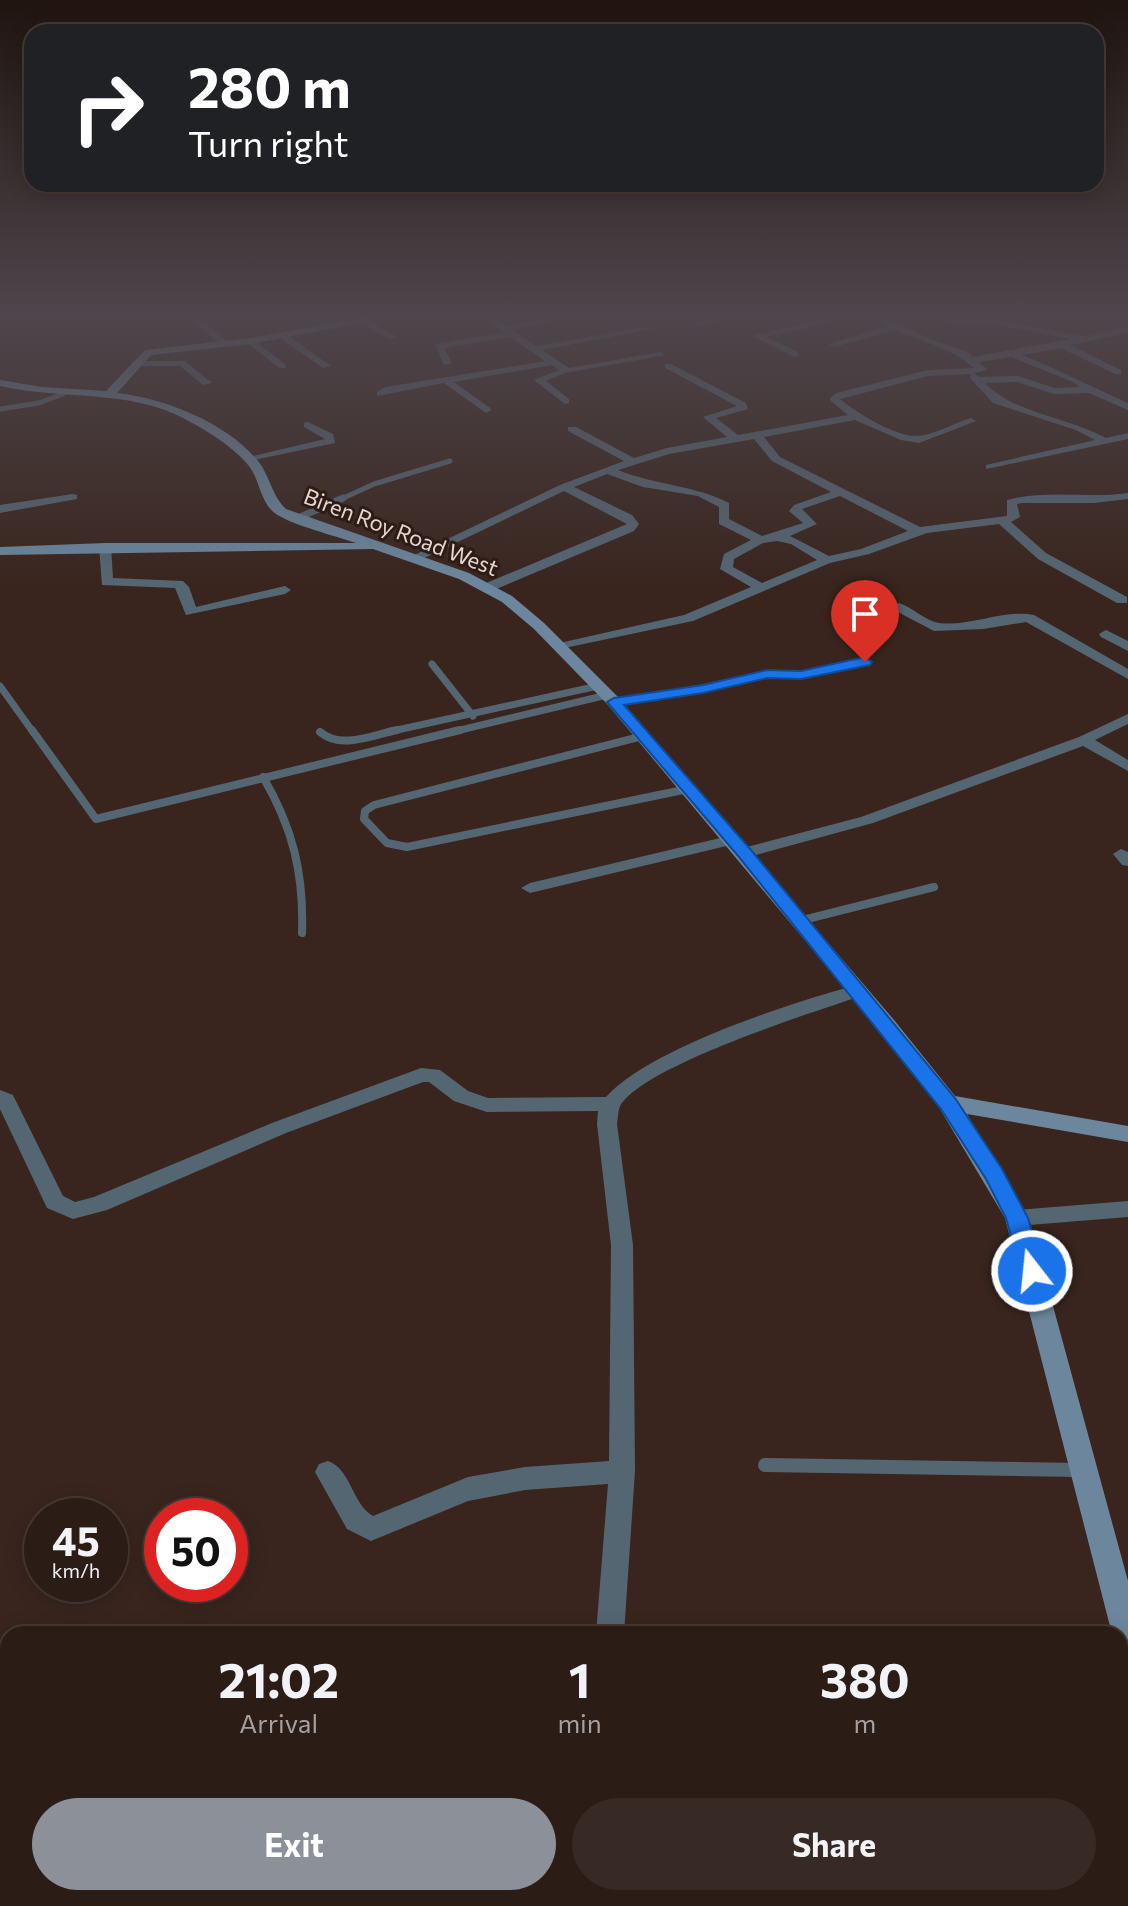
<!DOCTYPE html>
<html lang="en">
<head>
<meta charset="utf-8">
<style>
	:root { --surface:#2b1c16; --page:#372923; --text:#f1f3f6; --muted:#a6a1a1; --line:#473a35; --accent:#8c9099 }
	body { margin:0; font-family:Commissioner,sans-serif; background:var(--page); color:var(--text); height:100vh; display:flex; flex-direction:column; font-size:30px; white-space:nowrap }
	* { box-sizing:border-box; margin:0 }
	p { font-size:26px; color:var(--muted) }
	.icon { flex:none; width:44px; height:44px; fill:none; stroke:currentColor; stroke-width:2; stroke-linecap:round; stroke-linejoin:round }
	.map { position:relative; flex:1; overflow:hidden }
	.side { position:absolute; left:0px; top:1626px; width:1128px; height:280px; display:flex; flex-direction:column; background:var(--surface); border-radius:24px 24px 0 0; box-shadow:0 4px 20px #0003,0 0 0 2px var(--line) }
	.side>* { flex:none }
	.guide { position:absolute; left:24px; top:24px; width:1080px; height:168px; border-radius:24px; box-shadow:0 4px 20px #0003,0 0 0 2px var(--line); background:#202124; color:#fff; overflow:hidden }
	.speed { position:absolute; left:24px; top:1498px; display:flex; gap:16px; font-size:40px; font-weight:700; text-align:center }
	.speed>* { display:grid; place-content:center; width:104px; height:104px; border-radius:50%; background:var(--surface); box-shadow:0 4px 20px #0003,0 0 0 2px var(--line); line-height:1 }
	.speed small { font-size:20px; font-weight:400 }
	.speed .limit { border:12px solid #d22; background:#fff; color:#111 }
	.pin { position:absolute; display:grid; place-items:center; width:68px; height:68px; color:#fff; margin:-82px -34px; border-radius:50% 50% 50% 0; rotate:-45deg; box-shadow:0 0 8px #0007 }
	.pin .icon { rotate:45deg }
	.me { position:absolute; width:88px; margin:-44px; rotate:344deg; stroke-linejoin:round; filter:drop-shadow(0 0 6px #0008) }
	.turn { display:flex; align-items:center; gap:28px; height:168px; padding:0 32px; font-size:36px }
	.turn .icon { width:104px; height:104px; stroke-width:2.5 }
	.turn b { display:block; font-size:56px; line-height:68px }
	.eta { display:flex; justify-content:space-evenly; align-items:center; height:136px; text-align:center }
	.eta b { font-size:48px; font-weight:700; line-height:56px }
	.action { display:flex; gap:16px; margin-top:auto; padding:16px 32px }
	.action a { flex:1; height:92px; border-radius:48px; background:var(--accent); color:#fff; font-size:32px; font-weight:700; line-height:92px; text-align:center }
	.action a+a { background:var(--page); color:var(--text) }
	.map>svg:first-child { display:block }
</style>
</head>
<body>
<div class="map">
<svg width="1128" height="1906" viewBox="0 0 1128 1906">
	<rect width="100%" height="100%" fill="#39251e"/>
	<g fill="none" stroke-linecap="round" stroke-linejoin="round">
		<path stroke="#556673" stroke-width="5" d="M 0,409 L 39,403 L 63,394
			M 339,500 L 374,484 L 450,461"/>
		<path stroke="#556673" stroke-width="7" d="M 296,519 L 343,498
			M 432,664 L 473,716
			M 0,686 L 33,732
			M 388,732 L 598,686
			M 452,732 L 607,695"/>
		<path stroke="#556673" stroke-width="8" d="M 32,730 L 96,819 L 460,730
			M 320,732 C 341,750 373,735 397,730
			M 643,736 L 374,805 L 365,811 L 364,819 L 387,843 L 407,847 L 688,789
			M 263,777 C 293,828 304,874 302,933
			M 799,921 L 934,887"/>
		<path stroke="#556673" stroke-width="14" d="M 765,1465 L 1079,1470"/>
		<path fill="#556673" fill-rule="evenodd" d="M 190,318 L 200,318 L 230,344 L 222,346 Z
			M 317,318 L 326,318 L 336,328 L 328,330 Z
			M 486,318 L 496,318 L 507,326 L 545,318 L 565,318 L 513,330 L 536,346 L 648,326 L 653,329 L 542,350 L 569,368 L 660,352 L 665,355 L 565,373 L 546,381 L 569,399 L 569,403 L 565,404 L 534,380 L 559,370 L 552,365 L 454,382 L 490,408 L 491,410 L 486,413 L 444,383 L 377,396 L 377,392 L 385,387 L 545,361 L 510,337 L 444,348 L 452,363 L 444,365 L 435,344 L 504,332 Z
			M 709,318 L 731,318 L 697,326 L 692,323 Z
			M 799,318 L 815,321 L 847,318 L 766,337 L 798,352 L 798,356 L 795,357 L 752,336 L 805,323 Z
			M 875,318 L 887,318 L 932,340 L 966,351 L 973,357 L 1071,339 L 993,324 L 956,325 L 939,318 L 993,318 L 1081,336 L 1128,327 L 1128,333 L 1070,345 L 1121,370 L 1121,374 L 1115,374 L 1061,348 L 1022,355 C 1059,370 1092,387 1128,403 L 1128,410 L 1089,393 L 1054,394 L 1017,382 L 985,383 C 1015,414 1067,417 1106,438 L 1128,433 L 1128,439 L 986,469 L 986,465 L 1095,440 L 1076,430 L 993,403 L 970,378 L 971,374 L 928,376 L 840,399 C 855,412 895,436 915,436 C 933,436 954,423 971,418 L 976,421 L 919,443 L 901,440 L 855,420 L 764,437 L 780,457 L 920,527 L 1007,516 L 1007,500 C 1047,489 1087,499 1128,493 L 1128,499 L 1094,503 L 1022,503 L 1017,504 L 1020,517 L 1011,522 L 1046,553 L 1127,597 L 1127,603 L 1117,603 L 1038,559 L 999,524 L 927,533 L 869,554 L 830,563 L 693,621 L 555,650 L 555,644 L 684,615 L 751,587 L 720,569 L 724,554 L 751,540 L 719,524 L 719,507 L 698,496 L 643,487 L 607,474 L 574,487 L 632,515 L 639,524 L 634,531 L 494,590 L 484,590 L 484,584 L 627,524 L 564,491 L 418,561 L 408,558 L 560,485 L 624,461 L 568,431 L 568,427 L 576,427 L 634,458 L 667,448 L 727,437 L 703,417 L 737,406 L 665,368 L 665,364 L 671,364 L 746,403 L 748,409 L 716,418 L 738,435 L 848,415 L 831,401 L 830,398 L 836,393 L 928,370 L 974,368 C 952,348 922,342 896,330 L 834,347 L 829,344 L 888,326 ZM 1011,357 L 1073,382 L 1080,387 L 1055,388 L 1018,376 L 979,377 L 974,373 L 987,370 L 979,362 ZM 754,439 L 772,461 L 831,492 L 794,505 L 789,511 L 803,523 L 762,536 L 729,519 L 729,503 C 694,485 655,485 618,470 L 669,454 ZM 840,496 L 908,531 L 861,549 L 829,556 L 790,536 L 817,524 L 802,509 ZM 777,541 L 791,544 L 817,560 L 762,583 L 733,567 L 734,559 L 763,543 Z
			M 361,319 L 367,319 L 398,337 L 390,339 L 361,323 Z
			M 280,334 L 286,334 L 331,366 L 323,368 L 280,338 Z
			M 251,338 L 285,364 L 285,368 L 279,368 L 248,343 Z
			M 135,361 L 185,361 L 212,383 L 203,385 L 180,366 L 132,366 L 132,362 Z
			M 308,422 L 333,434 L 335,443 L 249,461 L 244,458 L 325,439 L 304,427 L 304,423 Z
			M 73,494 L 77,495 L 77,499 L 0,513 L 0,505 Z
			M 105,543 L 111,547 L 113,578 L 183,581 L 189,587 L 196,607 L 285,586 L 291,590 L 285,594 L 186,615 L 175,588 L 102,585 L 99,547 Z
			M 899,603 C 912,607 925,621 939,623 C 971,627 1003,609 1034,615 L 1128,669 L 1128,679 L 1026,622 L 983,629 L 934,631 L 894,610 L 894,604 Z
			M 1106,630 L 1128,641 L 1128,651 L 1101,637 L 1099,634 Z
			M 865,658 L 870,659 L 870,665 L 801,679 L 767,678 L 680,697 L 614,706 L 607,702 L 614,698 L 680,689 L 767,670 L 801,671 Z
			M 1128,714 L 1128,724 L 1095,740 L 1128,760 L 1128,771 L 1083,746 L 873,823 L 745,858 L 737,853 L 739,849 L 861,817 L 1079,737 Z
			M 733,835 L 741,840 L 739,843 L 530,893 L 521,888 L 530,883 Z
			M 1121,849 L 1128,852 L 1128,866 L 1122,865 L 1113,854 Z
			M 857,985 L 864,987 L 866,991 L 864,995 C 814,1012 644,1065 620,1106 C 618,1111 618,1118 617,1124 L 633,1245 L 635,1471 L 624,1634 L 596,1634 L 608,1484 L 525,1490 L 468,1501 L 371,1541 L 347,1529 L 315,1472 L 319,1464 L 328,1461 C 351,1469 352,1504 373,1516 L 468,1477 L 525,1467 L 609,1461 L 611,1245 L 597,1124 L 598,1111 L 487,1112 L 454,1101 L 429,1082 L 423,1082 L 286,1133 L 107,1210 L 73,1219 L 47,1208 L 0,1109 L 0,1090 L 13,1095 L 63,1196 L 75,1202 L 94,1197 L 272,1123 L 421,1068 L 440,1070 L 468,1091 L 488,1098 L 606,1097 C 648,1049 793,1002 857,985 Z
			M 1128,1201 L 1128,1217 L 1017,1226 L 1009,1224 L 1006,1218 L 1009,1212 L 1017,1210 Z
			M 1128,1844 L 1128,1874 L 1120,1875 L 1120,1845 Z
			M 583,1898 L 615,1898 L 615,1906 L 583,1906 Z
			M 871,1898 L 933,1898 L 929,1906 L 867,1906 Z"/>
		<path fill="#6c879d" fill-rule="evenodd" d="M 360,318 L 383,318 L 251,344 L 151,355 L 117,393 C 165,398 227,423 258,461 C 270,476 272,496 286,509 L 469,573 L 512,596 L 544,623 L 620,699 L 894,1020 L 955,1096 L 1128,1126 L 1128,1142 L 967,1114 L 1029,1218 L 1128,1581 L 1128,1653 L 1120,1650 L 1120,1634 L 1112,1634 L 1005,1218 L 940,1109 L 880,1030 L 608,705 L 534,629 L 502,602 L 459,579 L 373,549 L 0,555 L 0,547 L 105,543 L 356,543 C 336,536 292,525 276,514 C 260,503 260,480 249,466 C 234,447 206,430 185,419 C 130,389 61,400 0,386 L 0,380 L 42,387 L 106,391 L 145,350 L 251,338 Z"/>
	</g>
	<linearGradient id="sky" x2="0" y2="1"><stop stop-color="#1f1410"/><stop offset="0.54" stop-color="#4e464c"/><stop offset="1" stop-color="#4e464c" stop-opacity="0"/></linearGradient>
	<rect width="1128" height="585" fill="url(#sky)"/>
	<path fill="#1a73e8" stroke="#114b97" stroke-width="2" d="M 865,657 L 872,662 L 870,665 L 801,679 L 767,678 L 703,693 L 624,705 L 751,850 L 955,1098 L 1002,1169 L 1028,1218 L 1044,1271 L 1040,1277 L 1032,1280 L 1024,1277 L 1021,1271 L 1006,1218 L 986,1179 L 941,1109 L 739,857 L 607,702 L 614,698 L 703,685 L 767,670 L 801,671 Z"/>
	<g text-anchor="middle" stroke-width="6" stroke-linejoin="round" paint-order="stroke">
		<g font-size="22" fill="#e3d6d1" stroke="#2e1b14">
			<text transform="translate(401 532) rotate(21)" y="8">Biren Roy Road West</text>
		</g>
	</g>
</svg>
<div class="speed"><div>45<small>km/h</small></div><div class="limit">50</div></div>
<div class="pin" style="left:865px;top:662px;background:#d93025"><svg class="icon" aria-label="arrive" viewBox="0 0 24 24"><path d="M6 21V4h12l-3 4 3 4H6"/></svg></div>
<svg class="me" style="left:1032px;top:1271px" viewBox="-20 -20 40 40"><circle r="17" fill="#1a73e8" stroke="#fff" stroke-width="3"/><path d="M0-11L8 9 0 5-8 9z" fill="#fff"/></svg>
<div class="guide">
<div class="turn"><svg class="icon" aria-label="right" viewBox="0 0 24 24"><path d="M7 20v-9h11M14 6l5 5-5 5"/></svg><div><b>280 m</b>Turn right</div></div>
</div>
<section class="side">
<div class="eta">
<div><b>21:02</b><p>Arrival</p></div>
<div><b>1</b><p>min</p></div>
<div><b>380</b><p>m</p></div>
</div>
<div class="action"><a>Exit</a><a>Share</a></div>
</section>
</div>
</body>
</html>
